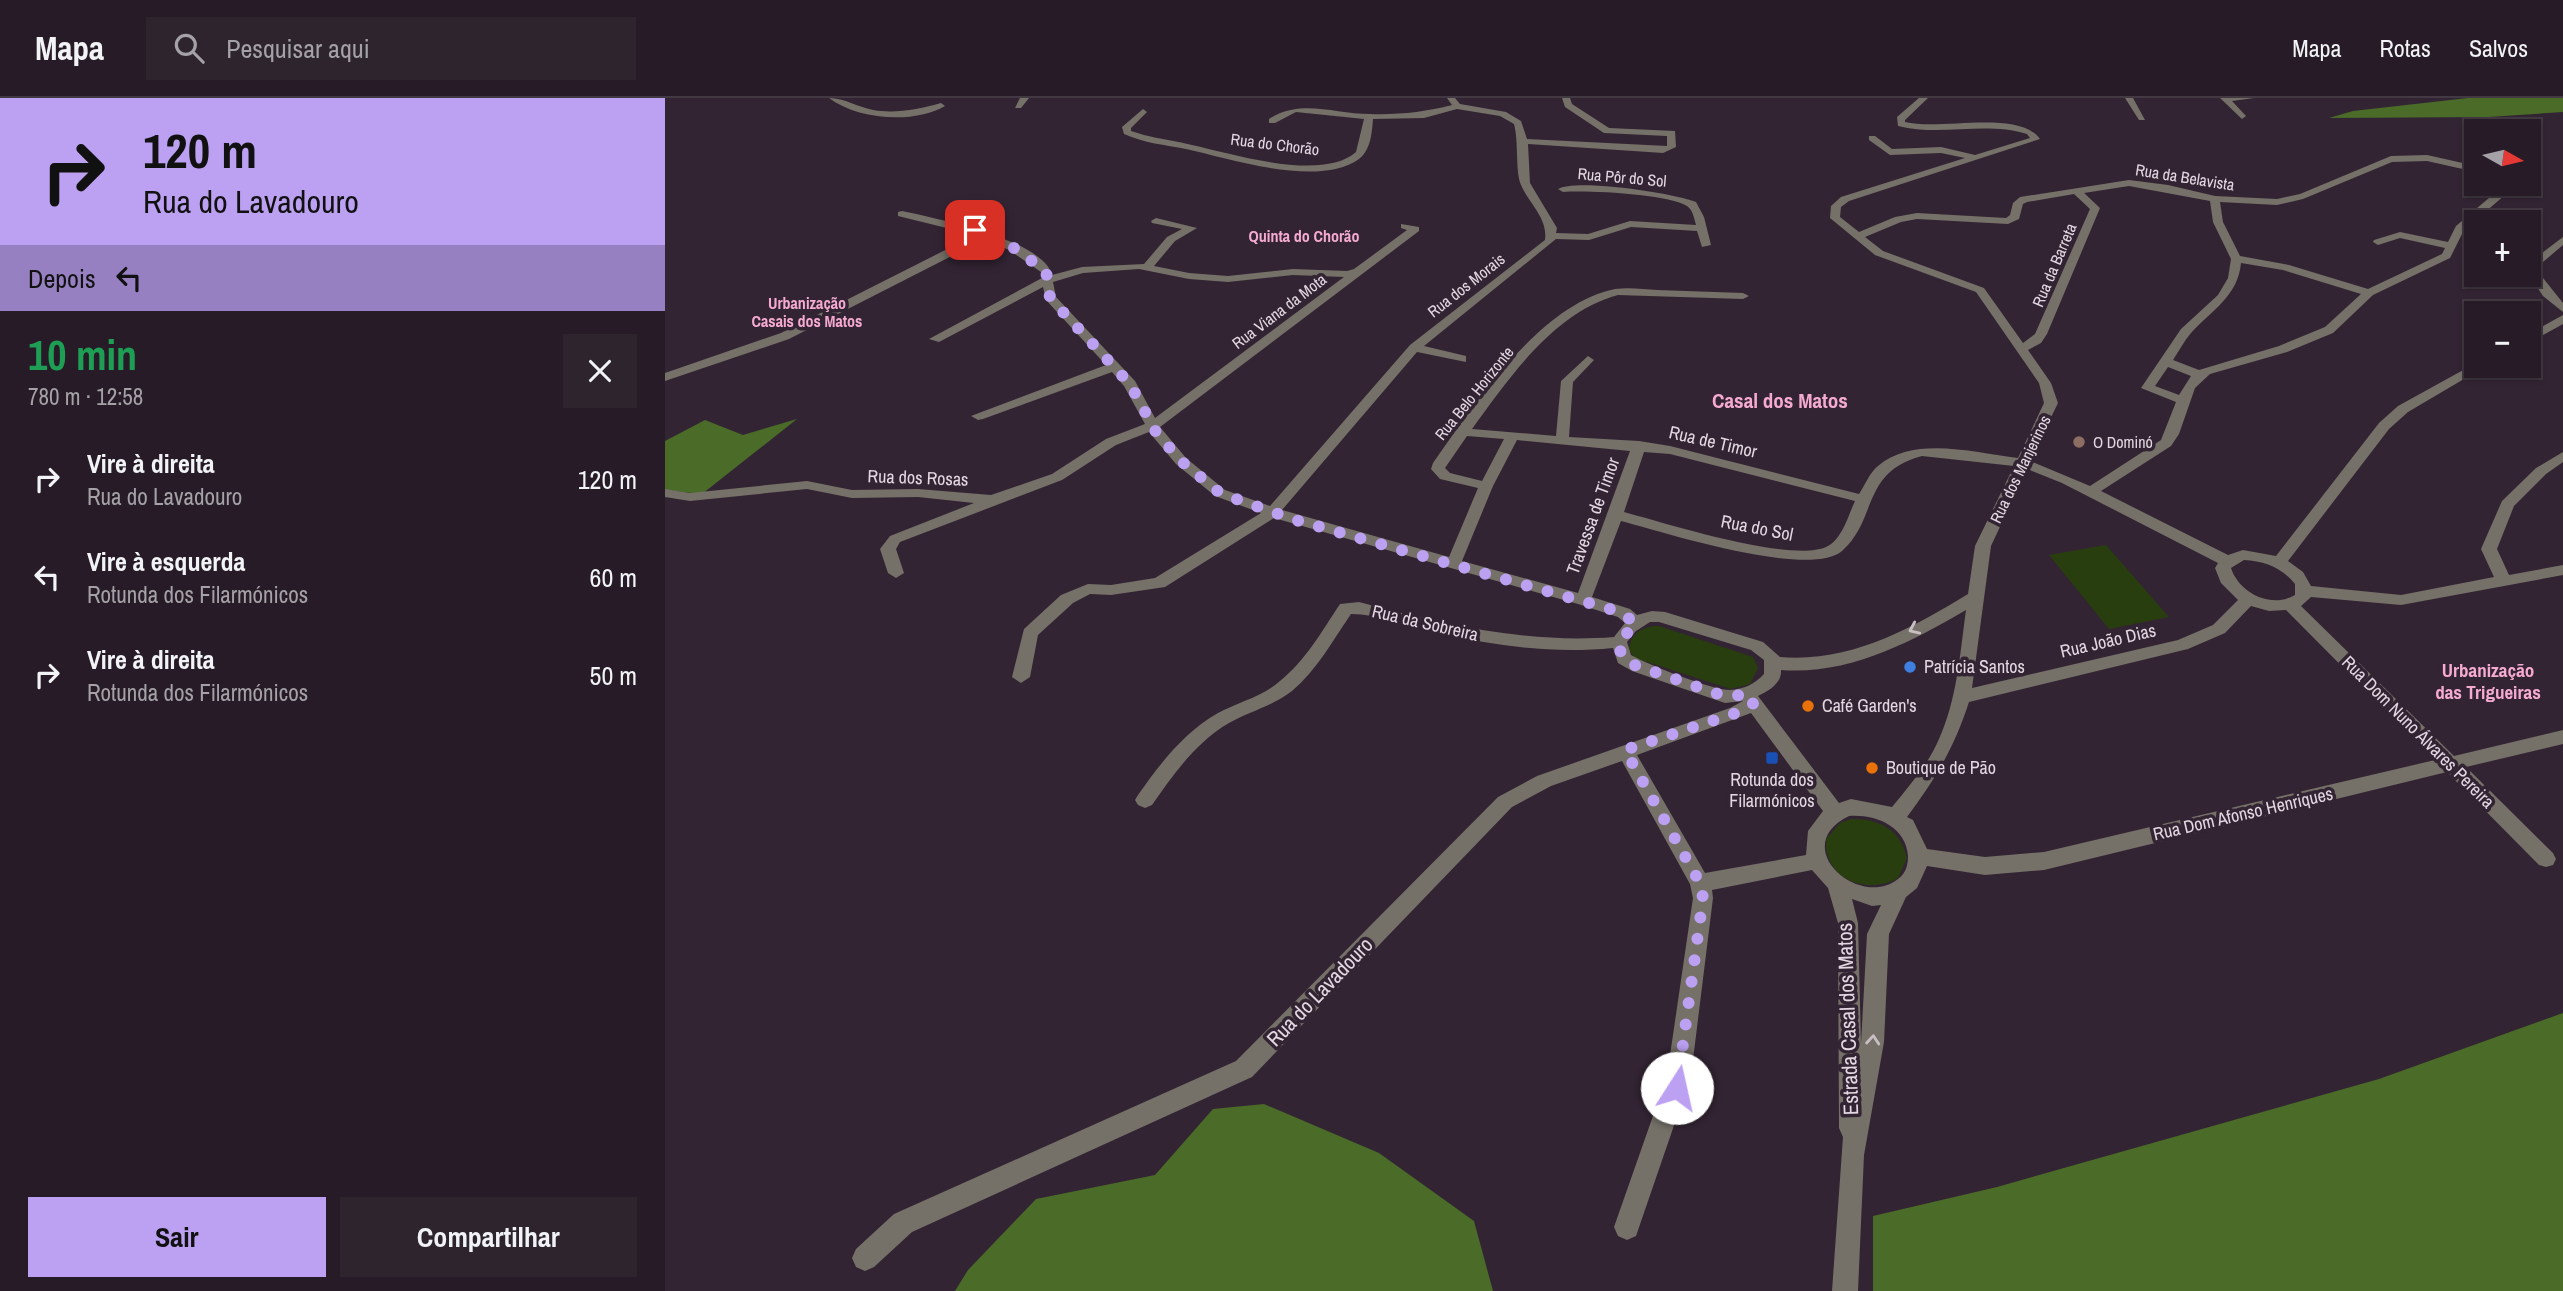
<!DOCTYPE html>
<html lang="pt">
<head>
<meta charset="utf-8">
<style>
	:root { --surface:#261b26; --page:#2e242e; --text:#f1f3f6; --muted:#a4a1a7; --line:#423943; --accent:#bca0f2 }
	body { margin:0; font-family:"Archivo Narrow",sans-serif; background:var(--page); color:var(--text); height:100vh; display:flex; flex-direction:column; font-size:26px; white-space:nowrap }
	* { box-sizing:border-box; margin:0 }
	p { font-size:23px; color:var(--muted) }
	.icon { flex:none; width:38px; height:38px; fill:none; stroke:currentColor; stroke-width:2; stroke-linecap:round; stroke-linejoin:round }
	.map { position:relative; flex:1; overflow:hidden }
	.sheet { display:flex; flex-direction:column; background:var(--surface); width:665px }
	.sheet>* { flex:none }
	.top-card { background:#bca0f2; color:#111; overflow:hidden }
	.needle { width:46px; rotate:98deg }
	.tools { position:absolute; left:1799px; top:21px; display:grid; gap:14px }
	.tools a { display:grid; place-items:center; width:77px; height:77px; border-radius:0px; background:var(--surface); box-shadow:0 2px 5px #0004,0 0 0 2px var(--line); font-size:35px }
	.pin { position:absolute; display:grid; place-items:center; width:60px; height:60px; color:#fff; margin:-30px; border-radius:14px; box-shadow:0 4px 10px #0006 }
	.me { position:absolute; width:77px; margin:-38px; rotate:10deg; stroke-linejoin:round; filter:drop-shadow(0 0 5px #0008) }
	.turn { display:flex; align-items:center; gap:24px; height:147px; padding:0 28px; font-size:32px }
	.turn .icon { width:91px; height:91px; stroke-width:2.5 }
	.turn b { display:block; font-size:49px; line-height:60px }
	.then { display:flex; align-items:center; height:66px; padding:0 28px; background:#0003; gap:14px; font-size:26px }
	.round { display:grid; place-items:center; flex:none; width:74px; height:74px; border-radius:0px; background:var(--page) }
	.headline { display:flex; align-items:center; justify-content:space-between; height:119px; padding:0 28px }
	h1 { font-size:42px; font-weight:800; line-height:52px; color:#1e9e55 }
	.cta { display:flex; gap:14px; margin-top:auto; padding:14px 28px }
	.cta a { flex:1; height:80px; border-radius:0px; background:var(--accent); color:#111; font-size:28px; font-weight:800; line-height:80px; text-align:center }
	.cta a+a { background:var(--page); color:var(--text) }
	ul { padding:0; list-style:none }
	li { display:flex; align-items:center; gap:21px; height:98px; padding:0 28px }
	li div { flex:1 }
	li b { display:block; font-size:26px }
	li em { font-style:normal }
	header { display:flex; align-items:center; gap:42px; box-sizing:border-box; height:98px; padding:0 35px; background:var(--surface); border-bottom:2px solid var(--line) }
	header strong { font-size:33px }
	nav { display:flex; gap:38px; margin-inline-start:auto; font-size:24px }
	.search { width:490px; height:63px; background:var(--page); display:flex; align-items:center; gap:18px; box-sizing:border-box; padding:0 24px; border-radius:0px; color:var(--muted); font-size:26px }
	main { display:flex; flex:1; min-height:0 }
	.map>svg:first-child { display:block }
</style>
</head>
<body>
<header>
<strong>Mapa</strong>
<div class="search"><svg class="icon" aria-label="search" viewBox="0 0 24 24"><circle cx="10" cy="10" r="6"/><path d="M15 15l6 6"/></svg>Pesquisar aqui</div>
<nav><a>Mapa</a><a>Rotas</a><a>Salvos</a></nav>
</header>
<main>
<section class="sheet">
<div class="top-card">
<div class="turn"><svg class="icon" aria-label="right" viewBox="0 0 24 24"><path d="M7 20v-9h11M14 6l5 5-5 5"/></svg><div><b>120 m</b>Rua do Lavadouro</div></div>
<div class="then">Depois<svg class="icon" aria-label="left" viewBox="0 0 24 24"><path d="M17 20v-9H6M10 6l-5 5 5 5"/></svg></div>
</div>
<div class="headline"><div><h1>10 min</h1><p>780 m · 12:58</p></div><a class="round"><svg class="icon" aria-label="close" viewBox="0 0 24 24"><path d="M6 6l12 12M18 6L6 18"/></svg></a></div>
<ul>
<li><svg class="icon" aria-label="right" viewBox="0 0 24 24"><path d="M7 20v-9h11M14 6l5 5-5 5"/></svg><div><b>Vire à direita</b><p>Rua do Lavadouro</p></div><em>120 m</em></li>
<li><svg class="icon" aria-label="left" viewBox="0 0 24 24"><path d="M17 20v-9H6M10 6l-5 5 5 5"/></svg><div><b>Vire à esquerda</b><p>Rotunda dos Filarmónicos</p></div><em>60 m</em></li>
<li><svg class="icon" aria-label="right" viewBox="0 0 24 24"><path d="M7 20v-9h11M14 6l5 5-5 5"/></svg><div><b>Vire à direita</b><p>Rotunda dos Filarmónicos</p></div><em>50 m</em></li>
</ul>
<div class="cta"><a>Sair</a><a>Compartilhar</a></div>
</section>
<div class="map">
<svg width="1898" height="1193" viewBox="0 0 1898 1193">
	<rect width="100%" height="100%" fill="#332433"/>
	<path fill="#283e0f" d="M 1441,447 L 1504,519 L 1444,531 L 1384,457 Z
		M 994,528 L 1088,559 L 1093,570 L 1085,586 L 1066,591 L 970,560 L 964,552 C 965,535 978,528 994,528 Z
		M 1186,721 C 1214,720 1236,732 1242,760 L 1233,780 C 1202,798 1158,781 1161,741 L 1175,725 Z"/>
	<path fill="#4b6b29" d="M 1803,0 L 1898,0 L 1898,14 L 1824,19 L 1664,20 L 1688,13 Z
		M 132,321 L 37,396 L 0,392 L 0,343 L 40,322 L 78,337 Z
		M 1898,915 L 1898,1193 L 1208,1193 L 1208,1118 L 1332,1089 L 1714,981 Z
		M 599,1006 L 714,1055 L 809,1123 L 828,1193 L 290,1193 L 303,1172 L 371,1101 L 490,1077 L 548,1011 Z"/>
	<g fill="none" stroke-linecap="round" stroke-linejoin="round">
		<path fill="#757168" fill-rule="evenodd" d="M 164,0 C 180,0 192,9 208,12 C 231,16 254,11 276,5 L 280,8 C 249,26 193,22 164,0 Z
			M 355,0 L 364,0 L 356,10 L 350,10 Z
			M 782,0 L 790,0 L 795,6 L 841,14 L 856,23 L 862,41 L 1002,48 L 1002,38 L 939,35 L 900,9 L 897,0 L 905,0 L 907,6 L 944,30 L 1010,33 L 1011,49 L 998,55 L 863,46 L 865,85 L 892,130 L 891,135 L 923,136 L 965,123 L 1031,127 C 1029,120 1028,112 1022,108 C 1004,96 921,92 898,94 L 893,91 C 910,80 1010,95 1031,104 L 1039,119 L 1046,147 L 1037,149 L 1032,133 L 966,129 L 924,142 L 891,141 L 759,248 L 801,258 L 801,264 L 752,254 L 617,412 L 784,459 L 813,390 L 775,381 L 766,371 L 768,365 C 810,306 875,206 950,191 C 963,189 979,191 992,192 C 1021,193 1049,194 1078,195 L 1084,198 L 1078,201 L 953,197 C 889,214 844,280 807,331 L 891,338 L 896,283 L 923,258 L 929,262 L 908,284 L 904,339 L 974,343 L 1005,348 L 1194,396 C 1200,387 1205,374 1213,368 C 1249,337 1310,355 1353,360 L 1379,305 L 1374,285 L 1311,194 L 1210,157 L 1165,120 L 1166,108 L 1176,99 L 1300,60 L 1276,55 L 1225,57 L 1204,42 L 1204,38 L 1210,38 L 1227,51 L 1276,49 L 1310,57 L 1365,40 L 1362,36 C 1319,23 1276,39 1233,28 L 1232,19 L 1254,0 L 1263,0 L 1240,22 L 1240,24 C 1275,33 1353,11 1375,41 L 1184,103 L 1176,109 L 1175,119 L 1194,134 L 1230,119 L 1252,115 L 1341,120 L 1345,117 L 1348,105 L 1355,99 L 1464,82 L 1503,87 L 1550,98 L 1612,101 L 1635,96 L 1726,58 L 1762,57 L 1811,68 L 1811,74 L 1762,63 L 1727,64 L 1638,101 L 1612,107 L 1555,104 L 1558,124 L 1575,158 L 1624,167 L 1703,191 L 1777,156 L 1780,150 L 1735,140 L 1713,147 L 1708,144 L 1709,142 L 1735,134 L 1783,144 L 1791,128 L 1831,94 L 1832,86 L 1842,86 L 1840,97 L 1799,132 L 1785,160 L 1708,197 L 1668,235 L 1622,254 L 1545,276 L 1530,290 L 1514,336 L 1506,348 L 1436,393 L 1563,457 L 1578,452 L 1611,458 L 1714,325 L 1733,308 L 1811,265 L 1811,268 L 1821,268 L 1743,314 L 1724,331 L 1623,463 L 1638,474 L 1646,488 L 1736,497 L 1829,479 L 1816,451 L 1837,403 L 1871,370 L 1898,354 L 1898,364 L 1881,376 L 1849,408 L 1832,451 L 1844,477 L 1898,467 L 1898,477 L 1736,507 L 1646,499 L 1636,508 L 1789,658 L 1898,632 L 1898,646 L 1801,669 L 1888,755 L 1891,761 L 1888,767 L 1881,769 L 1874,767 L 1782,674 L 1379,772 L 1320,777 L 1262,768 L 1252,790 L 1241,799 L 1224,836 L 1219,944 L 1199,1057 L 1193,1193 L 1167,1193 L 1178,1039 L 1174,1030 L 1173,825 L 1163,790 L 1147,772 L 1047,792 L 1048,800 L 1026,978 L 971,1138 L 962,1142 L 953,1138 L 949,1129 L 1002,978 L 1028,800 L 1025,786 L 957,663 L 886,688 L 847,709 L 587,979 L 247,1134 L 209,1169 L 200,1173 L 191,1169 L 187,1160 L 191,1151 L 229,1116 L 571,963 L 833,699 L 872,678 L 1065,610 L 1078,603 L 1060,605 L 967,573 L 953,565 L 948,550 C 887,556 829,548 770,534 C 743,528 713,516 686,516 C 668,542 652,572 627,593 C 608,608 585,613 564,625 C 531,644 508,677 487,707 L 480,710 L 473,707 L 470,702 L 473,697 C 495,666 519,634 553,615 C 573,604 597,599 615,583 C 641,562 657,533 675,506 L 694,504 C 778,526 861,546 949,539 L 960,525 L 953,519 L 913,506 L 609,420 L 500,489 L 446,497 L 425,496 L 408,505 L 373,537 L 365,579 L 356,585 L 347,579 L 359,531 L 396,497 L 423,486 L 446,487 L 490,480 L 596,415 L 550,398 L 511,366 L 484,334 L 451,347 L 397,382 L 235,444 L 231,451 L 239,475 L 231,480 L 223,475 L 215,451 L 225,438 L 309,405 L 253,399 L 187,400 L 142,391 L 25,403 L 0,399 L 0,391 L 25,395 L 142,383 L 187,392 L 253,391 L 326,397 L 387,376 L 441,341 L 480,326 L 459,288 L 447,274 L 318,321 L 313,322 L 306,318 L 441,267 L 381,202 L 378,189 L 274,244 L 264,241 L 377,180 L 376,174 L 344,152 L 320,141 L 124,241 L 0,283 L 0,275 L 116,235 L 310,137 L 233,118 L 233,114 L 237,113 C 269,120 379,142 387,177 L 417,169 L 479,166 L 502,139 L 517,131 L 487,125 L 486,123 L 491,120 L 532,130 L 510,143 L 489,168 L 524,175 L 563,178 L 628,171 L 682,173 L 689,171 L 742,132 L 736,130 L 736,126 L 754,129 L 754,133 L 495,329 L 521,360 L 560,392 L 605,408 L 745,247 L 880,142 C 883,120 864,106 856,87 C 850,72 854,45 849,26 L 835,18 L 792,11 L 759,20 L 708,21 C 707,34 706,52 694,61 C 654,90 566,61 521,51 C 500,47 479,45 459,36 L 457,29 L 478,11 L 482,14 L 466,30 L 466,33 L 479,37 C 495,41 511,43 527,47 C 568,56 657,84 691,54 L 699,21 L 631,14 L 610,25 L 604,25 L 604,21 C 635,0 670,16 705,16 C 733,17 760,14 787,7 ZM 1464,88 L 1545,103 L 1548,124 L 1566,161 L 1563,180 L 1553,197 L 1516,231 L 1476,290 L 1511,304 L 1496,342 L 1425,388 L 1365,363 L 1393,305 L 1386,285 L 1363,252 L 1376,245 L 1382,236 L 1435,110 L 1419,95 ZM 1409,96 L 1425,111 L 1370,236 L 1358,245 L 1319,190 L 1218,153 L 1200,139 L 1236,124 L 1252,121 L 1343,126 L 1354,121 L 1358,106 L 1362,104 ZM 1576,165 L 1618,172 L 1696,196 L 1660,229 L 1614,248 L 1534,272 L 1508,262 C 1514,253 1519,243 1526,235 C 1547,212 1573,198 1576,165 ZM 474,171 L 524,181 L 563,184 L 628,177 L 679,179 L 490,320 L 470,283 L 391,199 L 388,184 L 418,175 ZM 1503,269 L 1526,278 L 1514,297 L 1490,288 ZM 802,338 L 839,341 L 817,383 L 785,375 L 780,370 ZM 852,342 L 965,353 L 913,495 L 797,463 L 828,388 ZM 979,354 L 1005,356 L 1190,403 C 1183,418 1177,442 1161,449 C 1126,465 1000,425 959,414 ZM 1257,358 L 1349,368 L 1310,448 L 1303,496 C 1246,531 1184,565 1115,559 L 1098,544 L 1000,514 L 987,513 L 972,517 L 965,511 L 927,499 L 956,423 C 998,434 1144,481 1177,453 C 1213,421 1196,374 1257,358 ZM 1362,371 L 1397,385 L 1553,465 L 1550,470 L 1556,485 L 1573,502 L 1548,527 L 1513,542 L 1307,590 L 1326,448 ZM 1579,462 C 1600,463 1617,470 1630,486 L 1630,497 C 1606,511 1574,495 1566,470 ZM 1586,508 L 1604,513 L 1621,512 L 1770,662 L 1379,754 L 1320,759 L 1262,751 L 1248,722 L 1242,719 C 1271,680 1289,650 1304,604 L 1523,551 L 1560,535 ZM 1301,512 C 1295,556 1292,601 1274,641 C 1263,667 1244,688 1227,709 L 1186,701 L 1174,705 L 1093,598 C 1104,593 1117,585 1116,572 C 1184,577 1244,545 1301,512 ZM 985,524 L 994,524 L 1086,552 L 1099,562 L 1099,576 C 1090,586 1079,591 1065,592 C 1047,592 984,567 966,557 L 962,544 L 971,533 ZM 1086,615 L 1158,713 L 1143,733 L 1141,757 L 1040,775 L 972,657 ZM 1184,718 C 1210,716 1241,728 1243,758 C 1243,767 1241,775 1233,781 C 1194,812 1122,748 1184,718 ZM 1187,801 L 1207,808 L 1216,807 L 1202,836 L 1196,946 L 1193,825 Z
			M 1460,0 L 1468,0 L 1480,22 L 1474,22 Z
			M 1555,0 L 1589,0 L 1567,3 L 1581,18 L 1577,21 Z
			M 1898,139 L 1898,147 L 1878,164 L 1874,175 L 1898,205 L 1898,214 L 1878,198 L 1864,177 L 1869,161 Z
			M 1898,217 L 1898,226 L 1864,245 L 1864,236 Z"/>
	</g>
	<defs><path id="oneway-chevron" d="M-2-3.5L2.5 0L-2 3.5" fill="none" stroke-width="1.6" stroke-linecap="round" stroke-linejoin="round" transform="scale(1.75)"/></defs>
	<g stroke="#c8bec4">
		<use href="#oneway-chevron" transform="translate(1249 531) rotate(156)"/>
		<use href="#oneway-chevron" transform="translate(1208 942) rotate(-85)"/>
	</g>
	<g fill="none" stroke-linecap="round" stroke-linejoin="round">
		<path stroke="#bca0f2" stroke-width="12" stroke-dasharray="0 21.6" d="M 310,132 L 339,143 L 381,173 L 385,200 L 465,286 L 491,334 L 516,363 L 555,395 L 627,421 L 952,513 L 971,525 L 954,544 L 956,557 L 964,565 L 1053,596 L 1067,598 L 1082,596 L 1089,605 L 1071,615 L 960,652 L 1035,785 L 1038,800 L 1012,990"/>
	</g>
	<circle fill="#8d6e63" stroke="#332433" stroke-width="2.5" cx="1414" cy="344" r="7"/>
	<circle fill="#3f7fe0" stroke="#332433" stroke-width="2.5" cx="1245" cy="569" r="7"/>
	<g fill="#e8710a" stroke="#332433" stroke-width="2.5">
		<circle cx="1143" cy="608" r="7"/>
		<circle cx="1207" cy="670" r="7"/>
	</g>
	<rect fill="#1a4fb4" stroke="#332433" stroke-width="2.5" x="1100" y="653" width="14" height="14" rx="3.5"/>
	<g text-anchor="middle" stroke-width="7" stroke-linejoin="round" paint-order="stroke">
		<g font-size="16" fill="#e3d8e2" stroke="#332433">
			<text transform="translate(610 46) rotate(7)" y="6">Rua do Chorão</text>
			<text transform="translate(957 79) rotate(5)" y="6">Rua Pôr do Sol</text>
			<text transform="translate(1520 79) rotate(9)" y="6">Rua da Belavista</text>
			<text transform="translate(1389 167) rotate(-67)" y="6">Rua da Barreta</text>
			<text transform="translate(801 187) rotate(-38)" y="6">Rua dos Morais</text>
			<text transform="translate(614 213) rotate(-37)" y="6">Rua Viana da Mota</text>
			<text transform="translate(809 295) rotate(-51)" y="6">Rua Belo Horizonte</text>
			<text transform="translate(1355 371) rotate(-64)" y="6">Rua dos Manjerinos</text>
		</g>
		<g font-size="16" font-weight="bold" fill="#f5aad0" stroke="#332433">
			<text x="639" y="144">Quinta do Chorão</text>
			<text x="142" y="211">Urbanização<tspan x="142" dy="18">Casais dos Matos</tspan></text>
		</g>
		<g font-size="16" fill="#e3d8e2" stroke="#332433" text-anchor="start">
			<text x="1428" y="350">O Dominó</text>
		</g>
		<g font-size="18" fill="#e3d8e2" stroke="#332433">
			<text transform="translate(1048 344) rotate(13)" y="6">Rua de Timor</text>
			<text transform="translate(253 380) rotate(2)" y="6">Rua dos Rosas</text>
			<text transform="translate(928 418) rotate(-70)" y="6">Travessa de Timor</text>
			<text transform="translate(1092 430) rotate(11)" y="6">Rua do Sol</text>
			<text transform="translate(760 525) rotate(13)" y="6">Rua da Sobreira</text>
			<text transform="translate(1443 543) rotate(-13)" y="6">Rua João Dias</text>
			<text transform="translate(1753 634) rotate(45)" y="6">Rua Dom Nuno Álvares Pereira</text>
			<text transform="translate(1578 716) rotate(-13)" y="6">Rua Dom Afonso Henriques</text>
		</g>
		<g font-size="18" fill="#e3d8e2" stroke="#332433" text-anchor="start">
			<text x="1259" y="575">Patrícia Santos</text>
			<text x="1157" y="614">Café Garden's</text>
			<text x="1221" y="676">Boutique de Pão</text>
			<text x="1107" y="688" text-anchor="middle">Rotunda dos<tspan x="1107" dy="21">Filarmónicos</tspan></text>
		</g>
		<g font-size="19" font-weight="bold" fill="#f5aad0" stroke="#332433">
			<text x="1823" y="579">Urbanização<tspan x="1823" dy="22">das Trigueiras</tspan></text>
		</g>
		<g font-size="21" font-weight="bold" fill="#f5aad0" stroke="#332433">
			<text x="1115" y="310">Casal dos Matos</text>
		</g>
		<g font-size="21" fill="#e3d8e2" stroke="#332433">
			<text transform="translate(655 894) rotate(-46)" y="7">Rua do Lavadouro</text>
			<text transform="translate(1183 921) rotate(-92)" y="7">Estrada Casal dos Matos</text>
		</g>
	</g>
</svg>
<div class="tools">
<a><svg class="needle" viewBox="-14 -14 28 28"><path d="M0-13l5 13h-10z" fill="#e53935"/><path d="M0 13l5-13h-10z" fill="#a4a1a7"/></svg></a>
<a>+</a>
<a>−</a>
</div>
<div class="pin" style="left:310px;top:132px;background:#d93025"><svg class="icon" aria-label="arrive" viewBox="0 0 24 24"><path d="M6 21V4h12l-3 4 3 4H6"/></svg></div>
<svg class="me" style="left:1012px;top:990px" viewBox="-20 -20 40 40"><circle r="19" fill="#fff"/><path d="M0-13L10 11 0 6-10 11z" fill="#bca0f2"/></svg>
</div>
</main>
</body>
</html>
